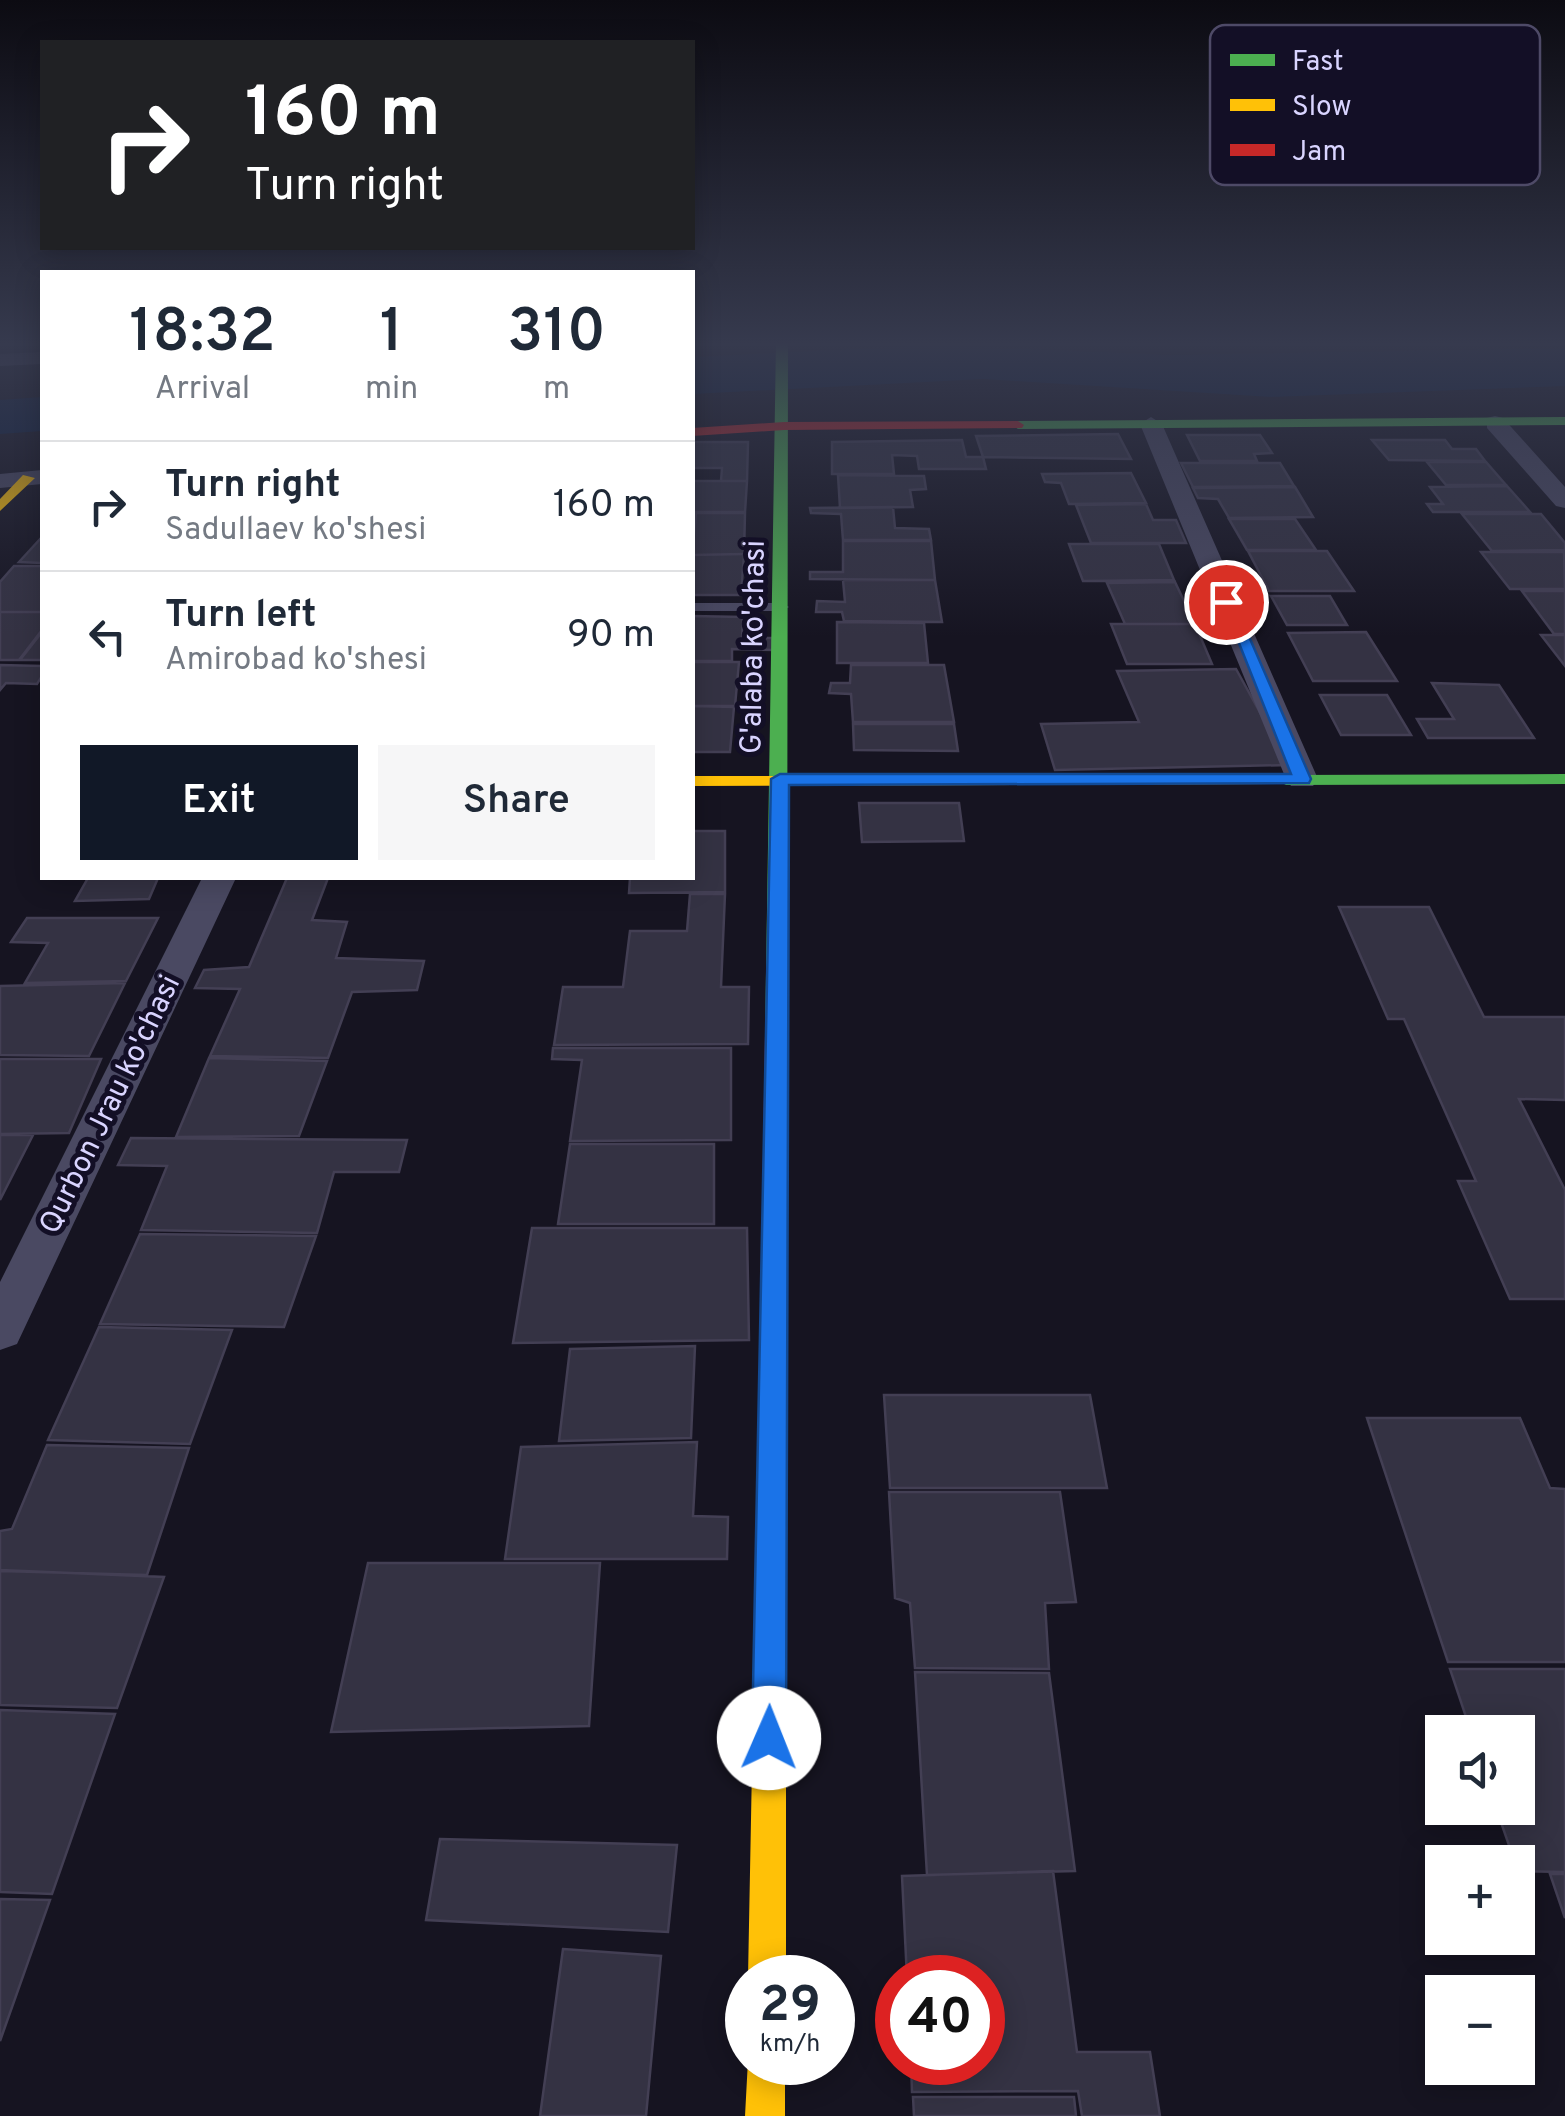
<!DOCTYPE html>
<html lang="en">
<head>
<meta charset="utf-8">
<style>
	:root { --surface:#fff; --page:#f6f6f7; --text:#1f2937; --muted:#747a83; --line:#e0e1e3; --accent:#111827 }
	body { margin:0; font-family:Overpass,sans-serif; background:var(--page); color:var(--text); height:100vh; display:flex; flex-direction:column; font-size:38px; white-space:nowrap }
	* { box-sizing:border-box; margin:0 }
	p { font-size:32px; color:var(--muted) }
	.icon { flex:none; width:55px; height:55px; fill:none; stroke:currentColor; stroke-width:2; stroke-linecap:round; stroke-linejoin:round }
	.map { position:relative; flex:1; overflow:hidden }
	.sheet { position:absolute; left:40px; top:270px; width:655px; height:610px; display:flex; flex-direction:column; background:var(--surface); border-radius:0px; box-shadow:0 5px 25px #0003 }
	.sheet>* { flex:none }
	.top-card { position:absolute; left:40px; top:40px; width:655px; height:210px; border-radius:0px; box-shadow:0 5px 25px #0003; background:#202124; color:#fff; overflow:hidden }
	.buttons { position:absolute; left:1425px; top:1715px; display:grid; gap:20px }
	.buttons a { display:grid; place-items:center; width:110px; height:110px; border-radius:0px; background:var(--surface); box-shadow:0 5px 25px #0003; font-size:50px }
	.speed { position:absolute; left:725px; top:1955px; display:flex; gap:20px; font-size:50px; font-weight:700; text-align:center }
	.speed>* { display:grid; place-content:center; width:130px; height:130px; border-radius:50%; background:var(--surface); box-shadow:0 5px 25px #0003; line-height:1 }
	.speed small { font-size:25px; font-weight:400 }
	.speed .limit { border:15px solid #d22; background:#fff; color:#111 }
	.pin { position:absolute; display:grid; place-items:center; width:85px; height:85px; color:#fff; margin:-42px; border:5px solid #fff; border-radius:50%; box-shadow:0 2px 10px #0007 }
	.me { position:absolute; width:110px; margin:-55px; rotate:1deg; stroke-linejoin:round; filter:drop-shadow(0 0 8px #0008) }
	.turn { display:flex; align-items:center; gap:35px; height:210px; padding:0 40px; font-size:45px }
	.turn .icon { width:130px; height:130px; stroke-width:2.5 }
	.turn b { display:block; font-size:70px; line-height:85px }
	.eta { display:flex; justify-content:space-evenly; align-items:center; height:170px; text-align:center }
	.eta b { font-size:60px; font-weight:600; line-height:70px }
	.button { display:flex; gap:20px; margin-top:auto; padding:20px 40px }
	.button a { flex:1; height:115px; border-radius:0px; background:var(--accent); color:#fff; font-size:40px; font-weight:600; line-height:115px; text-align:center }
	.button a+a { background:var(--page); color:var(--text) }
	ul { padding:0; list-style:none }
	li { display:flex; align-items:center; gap:30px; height:130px; padding:0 40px; border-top:2px solid var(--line) }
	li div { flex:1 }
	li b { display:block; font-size:38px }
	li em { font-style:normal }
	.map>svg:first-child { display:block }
</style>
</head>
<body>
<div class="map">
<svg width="1565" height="2116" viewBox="0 0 1565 2116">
	<rect width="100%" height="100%" fill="#161421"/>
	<path fill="#0b1e41" d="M 933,345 L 1170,355 L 1565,348 L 1565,386 L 1271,397 L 983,379 L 693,394 L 693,357 Z
		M 42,397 L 42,431 L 0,434 L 0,400 Z"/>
	<path fill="#343243" stroke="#433f54" stroke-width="2.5" d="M 1118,434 L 1131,459 L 983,457 L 976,436 Z
		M 1187,435 L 1260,435 L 1272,453 L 1254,454 L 1257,461 L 1200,461 Z
		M 962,440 L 966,457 L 983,457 L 986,469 L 919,469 L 917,456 L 892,455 L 894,474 L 832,474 L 832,442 Z
		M 1372,440 L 1445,440 L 1452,449 L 1476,449 L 1485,461 L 1389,460 Z
		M 692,442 L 748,442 L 747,481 L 721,481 L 722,468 L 692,468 Z
		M 1427,462 L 1486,462 L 1506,485 L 1446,485 Z
		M 1181,463 L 1280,463 L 1294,486 L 1193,487 Z
		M 1131,473 L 1146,503 L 1069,504 L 1061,483 L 1045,482 L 1042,474 Z
		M 838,475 L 924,476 L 926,489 L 910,490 L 913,507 L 840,508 Z
		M 692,481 L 747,481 L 745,512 L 692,512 Z
		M 1507,486 L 1530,512 L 1433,512 L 1427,504 L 1443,504 L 1430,487 Z
		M 1295,487 L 1313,517 L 1229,518 L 1218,499 L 1198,498 L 1193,488 Z
		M 1146,504 L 1153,520 L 1176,520 L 1186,543 L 1091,543 L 1076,505 Z
		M 893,507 L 895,528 L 929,529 L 931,540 L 843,540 L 841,514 L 811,513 L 810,508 Z
		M 696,513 L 745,513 L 744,554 L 692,555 Z
		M 1462,514 L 1541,514 L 1565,543 L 1565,550 L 1492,551 Z
		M 1229,519 L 1295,519 L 1316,550 L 1247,550 Z
		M 42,537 L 42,563 L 19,562 Z
		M 843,541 L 931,541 L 935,580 L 810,579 L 810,572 L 843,572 Z
		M 1069,544 L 1159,544 L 1174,580 L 1083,581 Z
		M 1248,551 L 1327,551 L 1354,591 L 1269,591 Z
		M 1481,552 L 1564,552 L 1565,589 L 1510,589 Z
		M 744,554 L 741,595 L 692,595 L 692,555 Z
		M 14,566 L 42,566 L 42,612 L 0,612 L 0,582 Z
		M 843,580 L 935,580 L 942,622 L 844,621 L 842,612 L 816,612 L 817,601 L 845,602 Z
		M 1175,582 L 1195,624 L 1125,624 L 1107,583 Z
		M 1522,591 L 1565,591 L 1565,634 L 1554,634 Z
		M 1271,596 L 1330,596 L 1347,625 L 1287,625 Z
		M 0,612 L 42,612 L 42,630 L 19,660 L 0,660 Z
		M 692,616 L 743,617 L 742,638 L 772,638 L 773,650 L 732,649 L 732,661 L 692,661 Z
		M 837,622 L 924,623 L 928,663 L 837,663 Z
		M 1111,624 L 1195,624 L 1212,664 L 1127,664 Z
		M 42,632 L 42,660 L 20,660 Z
		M 1366,632 L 1397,681 L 1313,681 L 1288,633 Z
		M 1541,635 L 1565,635 L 1565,666 Z
		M 692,662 L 739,662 L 735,706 L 692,706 Z
		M 0,665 L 42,666 L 42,676 L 37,684 L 6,683 L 0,690 Z
		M 851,665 L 944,665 L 954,722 L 853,722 L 851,694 L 829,693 L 831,683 L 850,683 Z
		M 1236,669 L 1289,765 L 1055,770 L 1041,724 L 1139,722 L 1117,671 Z
		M 1432,683 L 1499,685 L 1534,738 L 1428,738 L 1417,719 L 1454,719 Z
		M 1320,695 L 1387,695 L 1411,735 L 1341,735 Z
		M 692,706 L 734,707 L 730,752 L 692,752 Z
		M 853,724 L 954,724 L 958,751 L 854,750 Z
		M 859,803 L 959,803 L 964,841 L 862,842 Z
		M 692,831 L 725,831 L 725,892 L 629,893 L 630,878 L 692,878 Z
		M 88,878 L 158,878 L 149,899 L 75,901 Z
		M 287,878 L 328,878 L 312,920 L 347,922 L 336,958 L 424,961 L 417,990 L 352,992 L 328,1058 L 210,1056 L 240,989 L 195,988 L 204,970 L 249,967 Z
		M 690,894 L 725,894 L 721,987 L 749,987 L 748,1044 L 554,1045 L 563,987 L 623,987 L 630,931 L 687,931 Z
		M 1339,907 L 1429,907 L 1484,1017 L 1565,1017 L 1565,1100 L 1519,1099 L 1565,1190 L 1565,1299 L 1510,1299 L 1458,1181 L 1476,1181 L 1404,1019 L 1388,1019 Z
		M 27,918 L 158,918 L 126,981 L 25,983 L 48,943 L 11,942 Z
		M 125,983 L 89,1056 L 0,1055 L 0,986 Z
		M 553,1048 L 731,1048 L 731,1140 L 570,1141 L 582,1060 L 552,1059 Z
		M 209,1058 L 327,1061 L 299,1136 L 176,1137 Z
		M 0,1059 L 101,1059 L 69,1133 L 0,1134 Z
		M 0,1135 L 33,1135 L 0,1200 Z
		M 131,1138 L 407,1140 L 399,1172 L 334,1172 L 317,1233 L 141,1230 L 167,1166 L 118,1165 Z
		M 570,1144 L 714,1144 L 714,1224 L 558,1224 Z
		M 532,1228 L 747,1228 L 749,1340 L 513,1343 Z
		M 140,1234 L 316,1236 L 284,1327 L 100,1324 Z
		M 99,1327 L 232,1330 L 190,1444 L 48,1440 Z
		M 695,1346 L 691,1438 L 559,1441 L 570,1349 Z
		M 884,1395 L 1090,1395 L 1107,1488 L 890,1488 Z
		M 1367,1418 L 1520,1418 L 1550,1488 L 1565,1489 L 1565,1662 L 1448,1662 Z
		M 697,1442 L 693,1516 L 728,1517 L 727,1559 L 505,1559 L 521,1447 Z
		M 47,1445 L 189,1448 L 147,1575 L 0,1571 L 0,1531 L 12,1529 Z
		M 889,1492 L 1060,1492 L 1076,1602 L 1045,1603 L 1049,1669 L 915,1668 L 910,1603 L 895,1598 Z
		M 368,1563 L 600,1563 L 589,1726 L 331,1732 Z
		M 0,1570 L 164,1577 L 117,1708 L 0,1705 Z
		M 1450,1669 L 1565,1669 L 1565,1872 L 1518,1871 L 1496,1808 L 1518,1808 L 1518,1732 L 1471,1732 Z
		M 915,1672 L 1049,1673 L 1075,1871 L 927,1875 Z
		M 0,1710 L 115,1714 L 52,1894 L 0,1892 Z
		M 440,1839 L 677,1845 L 668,1932 L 426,1920 Z
		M 1053,1871 L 1077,2052 L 1150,2052 L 1160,2116 L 1082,2116 L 1078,2091 L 912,2092 L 911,2062 L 982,2062 L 982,1978 L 907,1978 L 902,1876 Z
		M 1550,1874 L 1565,1874 L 1565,1918 Z
		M 0,1899 L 50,1900 L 0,2041 Z
		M 563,1949 L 661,1956 L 646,2116 L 540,2116 Z
		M 913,2097 L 1074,2097 L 1076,2116 L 914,2116 Z"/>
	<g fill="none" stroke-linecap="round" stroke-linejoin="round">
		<path fill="#4a4962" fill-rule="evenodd" d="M 692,603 L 782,603 L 789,607 L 782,611 L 692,611 Z"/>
		<path fill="#4a4962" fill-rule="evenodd" d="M 42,352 L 42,364 L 0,366 L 0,354 Z
			M 1495,416 L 1503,418 L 1565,487 L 1565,508 L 1556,506 L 1487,428 L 1487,418 Z
			M 1151,417 L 1162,424 L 1318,779 L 1313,786 L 1291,786 L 1286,779 L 1140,424 Z
			M 42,470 L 42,484 L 0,488 L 0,474 Z
			M 202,878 L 236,878 L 17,1344 L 0,1350 L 0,1282 Z"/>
		<path fill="#4caf50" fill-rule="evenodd" d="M 776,341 L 788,341 L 787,1036 L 776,1044 L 765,1036 Z
			M 1565,417 L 1565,425 L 1018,429 L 1012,425 L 1018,421 Z
			M 1565,774 L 1565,784 L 1286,785 L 1277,780 L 1286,775 Z"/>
		<path fill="#ffc107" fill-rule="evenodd" d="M 23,475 L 35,478 L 0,511 L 0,499 Z
			M 1286,775 L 1295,780 L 1292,784 L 692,786 L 692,776 Z
			M 772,1437 L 782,1441 L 786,1450 L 786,1978 L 748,1978 L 758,1450 L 762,1441 Z
			M 748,2060 L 785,2062 L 785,2116 L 745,2116 Z"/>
		<path fill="#c62828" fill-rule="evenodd" d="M 1018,421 L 1024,425 L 1022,428 L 784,430 L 692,436 L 692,428 L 784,422 Z
			M 776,1028 L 787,1036 L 786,1450 L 782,1459 L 772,1463 L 762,1459 L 758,1450 L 765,1036 Z"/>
	</g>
	<linearGradient id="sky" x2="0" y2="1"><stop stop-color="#0c0b12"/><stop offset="0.54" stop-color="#363a4e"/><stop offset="1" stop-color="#363a4e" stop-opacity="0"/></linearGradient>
	<rect width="1565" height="637" fill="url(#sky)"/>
	<path fill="#1a73e8" stroke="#114b97" stroke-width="2.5" d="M 1221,598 L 1234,602 L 1311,779 L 1309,783 L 789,785 L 786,1738 L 781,1750 L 769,1755 L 757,1750 L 752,1738 L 771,779 L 780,774 L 1291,774 Z"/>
	<g text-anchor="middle" stroke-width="10" stroke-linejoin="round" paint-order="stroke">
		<g font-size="30" fill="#d9d4ff" stroke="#130f26">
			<text transform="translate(752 647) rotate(-89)" y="10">G'alaba ko'chasi</text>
			<text transform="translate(109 1104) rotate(-64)" y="10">Qurbon Jrau ko'chasi</text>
		</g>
	</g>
	<rect x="1210" y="25" width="330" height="160" rx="15" fill="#130f26" stroke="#4e4a67" stroke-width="2.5"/>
	<rect x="1230" y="54" width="45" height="12" fill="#4caf50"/>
	<rect x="1230" y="99" width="45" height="12" fill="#ffc107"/>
	<rect x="1230" y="144" width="45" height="12" fill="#c62828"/>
	<g font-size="28" fill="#d9d4ff">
		<text x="1292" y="70">Fast</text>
		<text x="1292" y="115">Slow</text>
		<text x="1292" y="160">Jam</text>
	</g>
</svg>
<div class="buttons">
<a><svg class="icon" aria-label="sound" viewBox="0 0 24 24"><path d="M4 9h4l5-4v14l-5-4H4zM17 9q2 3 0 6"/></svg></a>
<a>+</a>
<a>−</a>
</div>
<div class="speed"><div>29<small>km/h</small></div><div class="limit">40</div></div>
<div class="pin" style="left:1226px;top:602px;background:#d93025"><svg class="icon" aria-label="arrive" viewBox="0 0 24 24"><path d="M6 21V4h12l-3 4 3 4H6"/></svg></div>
<svg class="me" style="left:769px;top:1738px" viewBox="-20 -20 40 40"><circle r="19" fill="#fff"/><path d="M0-13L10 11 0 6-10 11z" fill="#1a73e8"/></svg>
<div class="top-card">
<div class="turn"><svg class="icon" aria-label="right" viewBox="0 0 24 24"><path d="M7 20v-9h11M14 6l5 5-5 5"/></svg><div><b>160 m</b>Turn right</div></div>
</div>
<section class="sheet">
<div class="eta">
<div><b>18:32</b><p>Arrival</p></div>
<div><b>1</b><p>min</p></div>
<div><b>310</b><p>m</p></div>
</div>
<ul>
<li><svg class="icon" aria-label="right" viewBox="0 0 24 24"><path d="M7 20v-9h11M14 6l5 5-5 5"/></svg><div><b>Turn right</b><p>Sadullaev ko'shesi</p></div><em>160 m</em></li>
<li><svg class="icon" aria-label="left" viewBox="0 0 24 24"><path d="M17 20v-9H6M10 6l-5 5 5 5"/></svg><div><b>Turn left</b><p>Amirobad ko'shesi</p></div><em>90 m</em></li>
</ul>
<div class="button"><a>Exit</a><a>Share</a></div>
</section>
</div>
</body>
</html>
